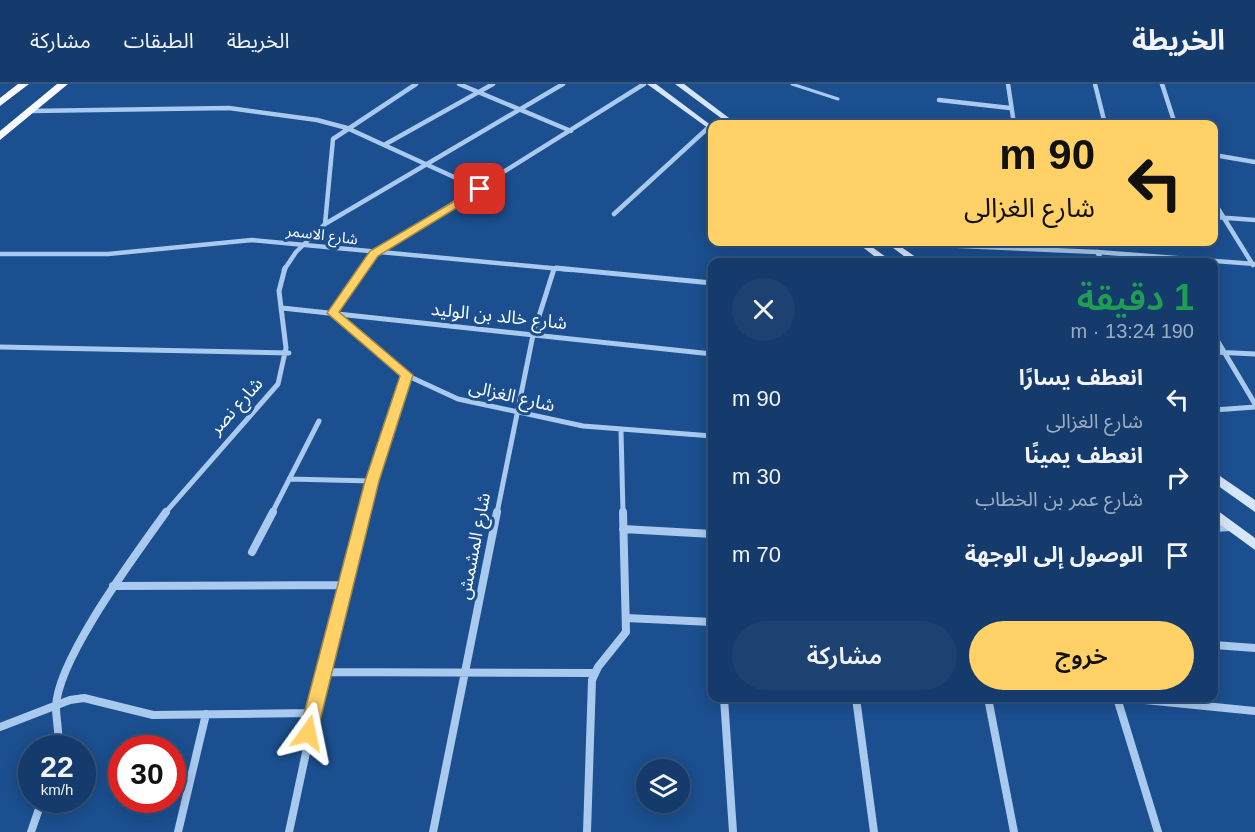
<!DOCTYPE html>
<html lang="ar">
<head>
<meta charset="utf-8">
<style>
	:root { --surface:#143b6b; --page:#1d4271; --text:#f1f3f6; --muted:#9dadc1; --line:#33557e; --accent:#ffd166 }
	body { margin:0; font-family:Helvetica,"Noto Sans Arabic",sans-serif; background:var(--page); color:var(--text); direction:rtl; height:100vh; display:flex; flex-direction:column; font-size:22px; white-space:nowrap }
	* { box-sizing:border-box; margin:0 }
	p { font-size:20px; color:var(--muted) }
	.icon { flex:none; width:33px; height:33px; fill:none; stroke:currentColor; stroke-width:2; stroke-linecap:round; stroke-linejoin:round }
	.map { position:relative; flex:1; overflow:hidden; direction:ltr }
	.drawer { position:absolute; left:708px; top:174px; width:510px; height:444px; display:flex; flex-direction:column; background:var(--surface); border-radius:12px; box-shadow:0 3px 15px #0003,0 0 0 2px var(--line); direction:rtl }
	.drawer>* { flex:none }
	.hud { position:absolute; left:708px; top:36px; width:510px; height:126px; border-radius:12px; box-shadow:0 3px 15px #0003,0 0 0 2px var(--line); direction:rtl; background:#ffd166; color:#111; overflow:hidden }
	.controls { position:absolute; left:636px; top:675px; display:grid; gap:12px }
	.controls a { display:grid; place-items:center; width:54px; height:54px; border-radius:50%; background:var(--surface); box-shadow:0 3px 15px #0003,0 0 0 2px var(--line); font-size:30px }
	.speed { position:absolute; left:18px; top:651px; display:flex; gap:12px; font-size:30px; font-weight:700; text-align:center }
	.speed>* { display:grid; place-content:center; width:78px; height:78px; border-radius:50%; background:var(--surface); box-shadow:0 3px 15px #0003,0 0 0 2px var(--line); line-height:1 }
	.speed small { font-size:15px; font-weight:400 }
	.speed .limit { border:9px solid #d22; background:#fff; color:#111 }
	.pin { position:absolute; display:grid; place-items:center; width:51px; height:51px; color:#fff; margin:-26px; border-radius:12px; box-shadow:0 3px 9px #0006 }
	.me { position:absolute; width:66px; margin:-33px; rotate:12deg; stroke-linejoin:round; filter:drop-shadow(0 0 4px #0008) }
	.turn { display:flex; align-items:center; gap:21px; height:126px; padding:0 24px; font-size:27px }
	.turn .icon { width:78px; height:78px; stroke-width:2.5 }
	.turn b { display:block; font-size:42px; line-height:51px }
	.round { display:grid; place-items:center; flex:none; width:63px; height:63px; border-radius:32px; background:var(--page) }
	.headline { display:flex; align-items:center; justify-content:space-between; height:102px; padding:0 24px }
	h1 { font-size:36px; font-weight:600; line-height:45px; color:#1e9e55 }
	.button { display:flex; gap:12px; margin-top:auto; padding:12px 24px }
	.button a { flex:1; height:69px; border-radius:36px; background:var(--accent); color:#111; font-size:24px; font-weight:600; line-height:69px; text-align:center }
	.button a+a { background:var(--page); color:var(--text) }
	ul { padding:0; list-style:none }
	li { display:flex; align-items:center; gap:18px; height:78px; padding:0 24px }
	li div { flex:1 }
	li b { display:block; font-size:22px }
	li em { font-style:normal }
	header { display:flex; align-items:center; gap:36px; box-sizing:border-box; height:84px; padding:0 30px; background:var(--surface); border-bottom:2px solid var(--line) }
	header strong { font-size:28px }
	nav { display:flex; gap:33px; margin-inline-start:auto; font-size:21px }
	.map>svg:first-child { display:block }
</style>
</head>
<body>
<header>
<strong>الخريطة</strong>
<nav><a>الخريطة</a><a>الطبقات</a><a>مشاركة</a></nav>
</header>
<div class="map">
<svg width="1255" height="748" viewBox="0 0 1255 748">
	<rect width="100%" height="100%" fill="#1b4f8f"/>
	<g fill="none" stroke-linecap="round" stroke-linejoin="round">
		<path stroke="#a9c9ee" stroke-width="3" d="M 792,0 L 838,15"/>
		<path stroke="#a9c9ee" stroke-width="4.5" d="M 459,0 L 571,47
			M 1008,0 L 1014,40
			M 1095,0 L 1105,40
			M 1162,0 L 1175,40
			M 939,16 L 1010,24
			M 31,27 L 229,24 L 317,36 L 347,44 L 480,105
			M 384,61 L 493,0
			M 1214,71 L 1255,78
			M 1214,118 L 1253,181
			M 614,130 L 709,43
			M 1214,133 L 1255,136
			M 325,140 L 333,55 L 416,0
			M 892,159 L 1097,168 L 1255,180
			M 1097,168 L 1103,178
			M 0,170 L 108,170 L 252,156 L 572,186
			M 284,186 L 296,168 L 325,140 L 563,0
			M 362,186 L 374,169 L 644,0"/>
		<path stroke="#a9c9ee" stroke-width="5" d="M 363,184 L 333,229 L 406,291 L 458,315 L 583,342 L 712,352
			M 556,184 L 712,199
			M 282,224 L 712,270
			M 1214,251 L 1255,320
			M 0,263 L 289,269
			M 1214,268 L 1255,270
			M 1214,326 L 1255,323
			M 621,347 L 623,429
			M 289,395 L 372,397
			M 165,429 L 278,300 L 286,264 L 279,207 L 285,184
			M 272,429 L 319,337
			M 364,429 L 406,291
			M 497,429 L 533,251 L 554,185"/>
		<path stroke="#a9c9ee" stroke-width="8" d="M 1214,444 L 1231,443
			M 623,445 L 712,450
			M 252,468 L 273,428
			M 113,502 L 345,501
			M 626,534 L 712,538
			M 1214,561 L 1255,564
			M 322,588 L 594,589
			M 724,614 L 733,748
			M 856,614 L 874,748
			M 988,614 L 1014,748
			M 1117,614 L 1158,748
			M 1125,614 L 1255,627
			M 0,643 L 70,616 L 84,614 L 153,631 L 312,629
			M 58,664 C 60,649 56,637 56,623 C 57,575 137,469 166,428
			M 31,748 L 42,716
			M 178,748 L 206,630
			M 289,748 L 326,575 L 365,428
			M 433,748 L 497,428
			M 587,748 L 592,596 L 598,583 L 626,548 L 623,428"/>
		<path fill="#d6e6fa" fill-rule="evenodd" d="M 647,0 L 656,0 L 712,42 L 712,47 Z
			M 675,0 L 684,0 L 737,40 L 729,40 Z
			M 856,158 L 865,158 L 893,178 L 882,178 Z
			M 885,158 L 894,158 L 923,178 L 912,178 Z
			M 1214,388 L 1255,416 L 1255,428 L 1214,399 Z
			M 1214,424 L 1255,454 L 1255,466 L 1214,436 Z"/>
		<path fill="#f8faff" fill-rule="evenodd" d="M 18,0 L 29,0 L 0,22 L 0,14 Z
			M 57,0 L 68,0 L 0,56 L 0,47 Z"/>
	</g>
	<path fill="#ffd166" stroke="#a68842" stroke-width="1.5" d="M 480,102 L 484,103 L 484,107 L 378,172 L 339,228 L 413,291 L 379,397 L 317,649 L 314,655 L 308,657 L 302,655 L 299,649 L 365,397 L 400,292 L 327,229 L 370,167 Z"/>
	<g text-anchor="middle" stroke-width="6" stroke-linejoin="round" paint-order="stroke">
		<g font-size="15" fill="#fff" stroke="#1b4f8f">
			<text transform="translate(322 151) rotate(7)" y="5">شارع الاسمر</text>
		</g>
		<g font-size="18" fill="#fff" stroke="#1b4f8f">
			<text transform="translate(499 232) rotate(6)" y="6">شارع خالد بن الوليد</text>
			<text transform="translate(512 312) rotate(13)" y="6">شارع الغزالى</text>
			<text transform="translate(236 322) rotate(-48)" y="6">شارع نصر</text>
			<text transform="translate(474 462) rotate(-79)" y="6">شارع المشمش</text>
		</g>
	</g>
</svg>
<div class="controls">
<a><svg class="icon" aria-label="layers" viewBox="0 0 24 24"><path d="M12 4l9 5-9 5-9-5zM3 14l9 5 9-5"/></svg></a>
</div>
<div class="speed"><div>22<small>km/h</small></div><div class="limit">30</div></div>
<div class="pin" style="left:480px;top:105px;background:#d93025"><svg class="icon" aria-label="arrive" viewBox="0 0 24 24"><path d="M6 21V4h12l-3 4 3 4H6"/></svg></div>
<svg class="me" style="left:308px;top:649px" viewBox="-20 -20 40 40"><path d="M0-17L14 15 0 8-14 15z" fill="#ffd166" stroke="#fff" stroke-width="4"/></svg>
<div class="hud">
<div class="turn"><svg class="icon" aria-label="left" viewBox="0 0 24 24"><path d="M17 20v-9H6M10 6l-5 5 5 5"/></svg><div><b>90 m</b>شارع الغزالى</div></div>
</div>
<section class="drawer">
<div class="headline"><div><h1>1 دقيقة</h1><p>190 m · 13:24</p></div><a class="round"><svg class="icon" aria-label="close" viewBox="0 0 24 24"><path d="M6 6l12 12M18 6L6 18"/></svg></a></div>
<ul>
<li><svg class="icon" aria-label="left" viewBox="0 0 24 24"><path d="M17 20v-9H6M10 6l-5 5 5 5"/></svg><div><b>انعطف يسارًا</b><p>شارع الغزالى</p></div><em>90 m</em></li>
<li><svg class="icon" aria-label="right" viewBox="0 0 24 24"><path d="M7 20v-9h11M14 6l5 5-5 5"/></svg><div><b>انعطف يمينًا</b><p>شارع عمر بن الخطاب</p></div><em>30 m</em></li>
<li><svg class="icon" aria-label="arrive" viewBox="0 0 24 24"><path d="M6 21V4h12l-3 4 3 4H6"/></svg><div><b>الوصول إلى الوجهة</b></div><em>70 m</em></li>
</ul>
<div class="button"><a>خروج</a><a>مشاركة</a></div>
</section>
</div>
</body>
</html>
